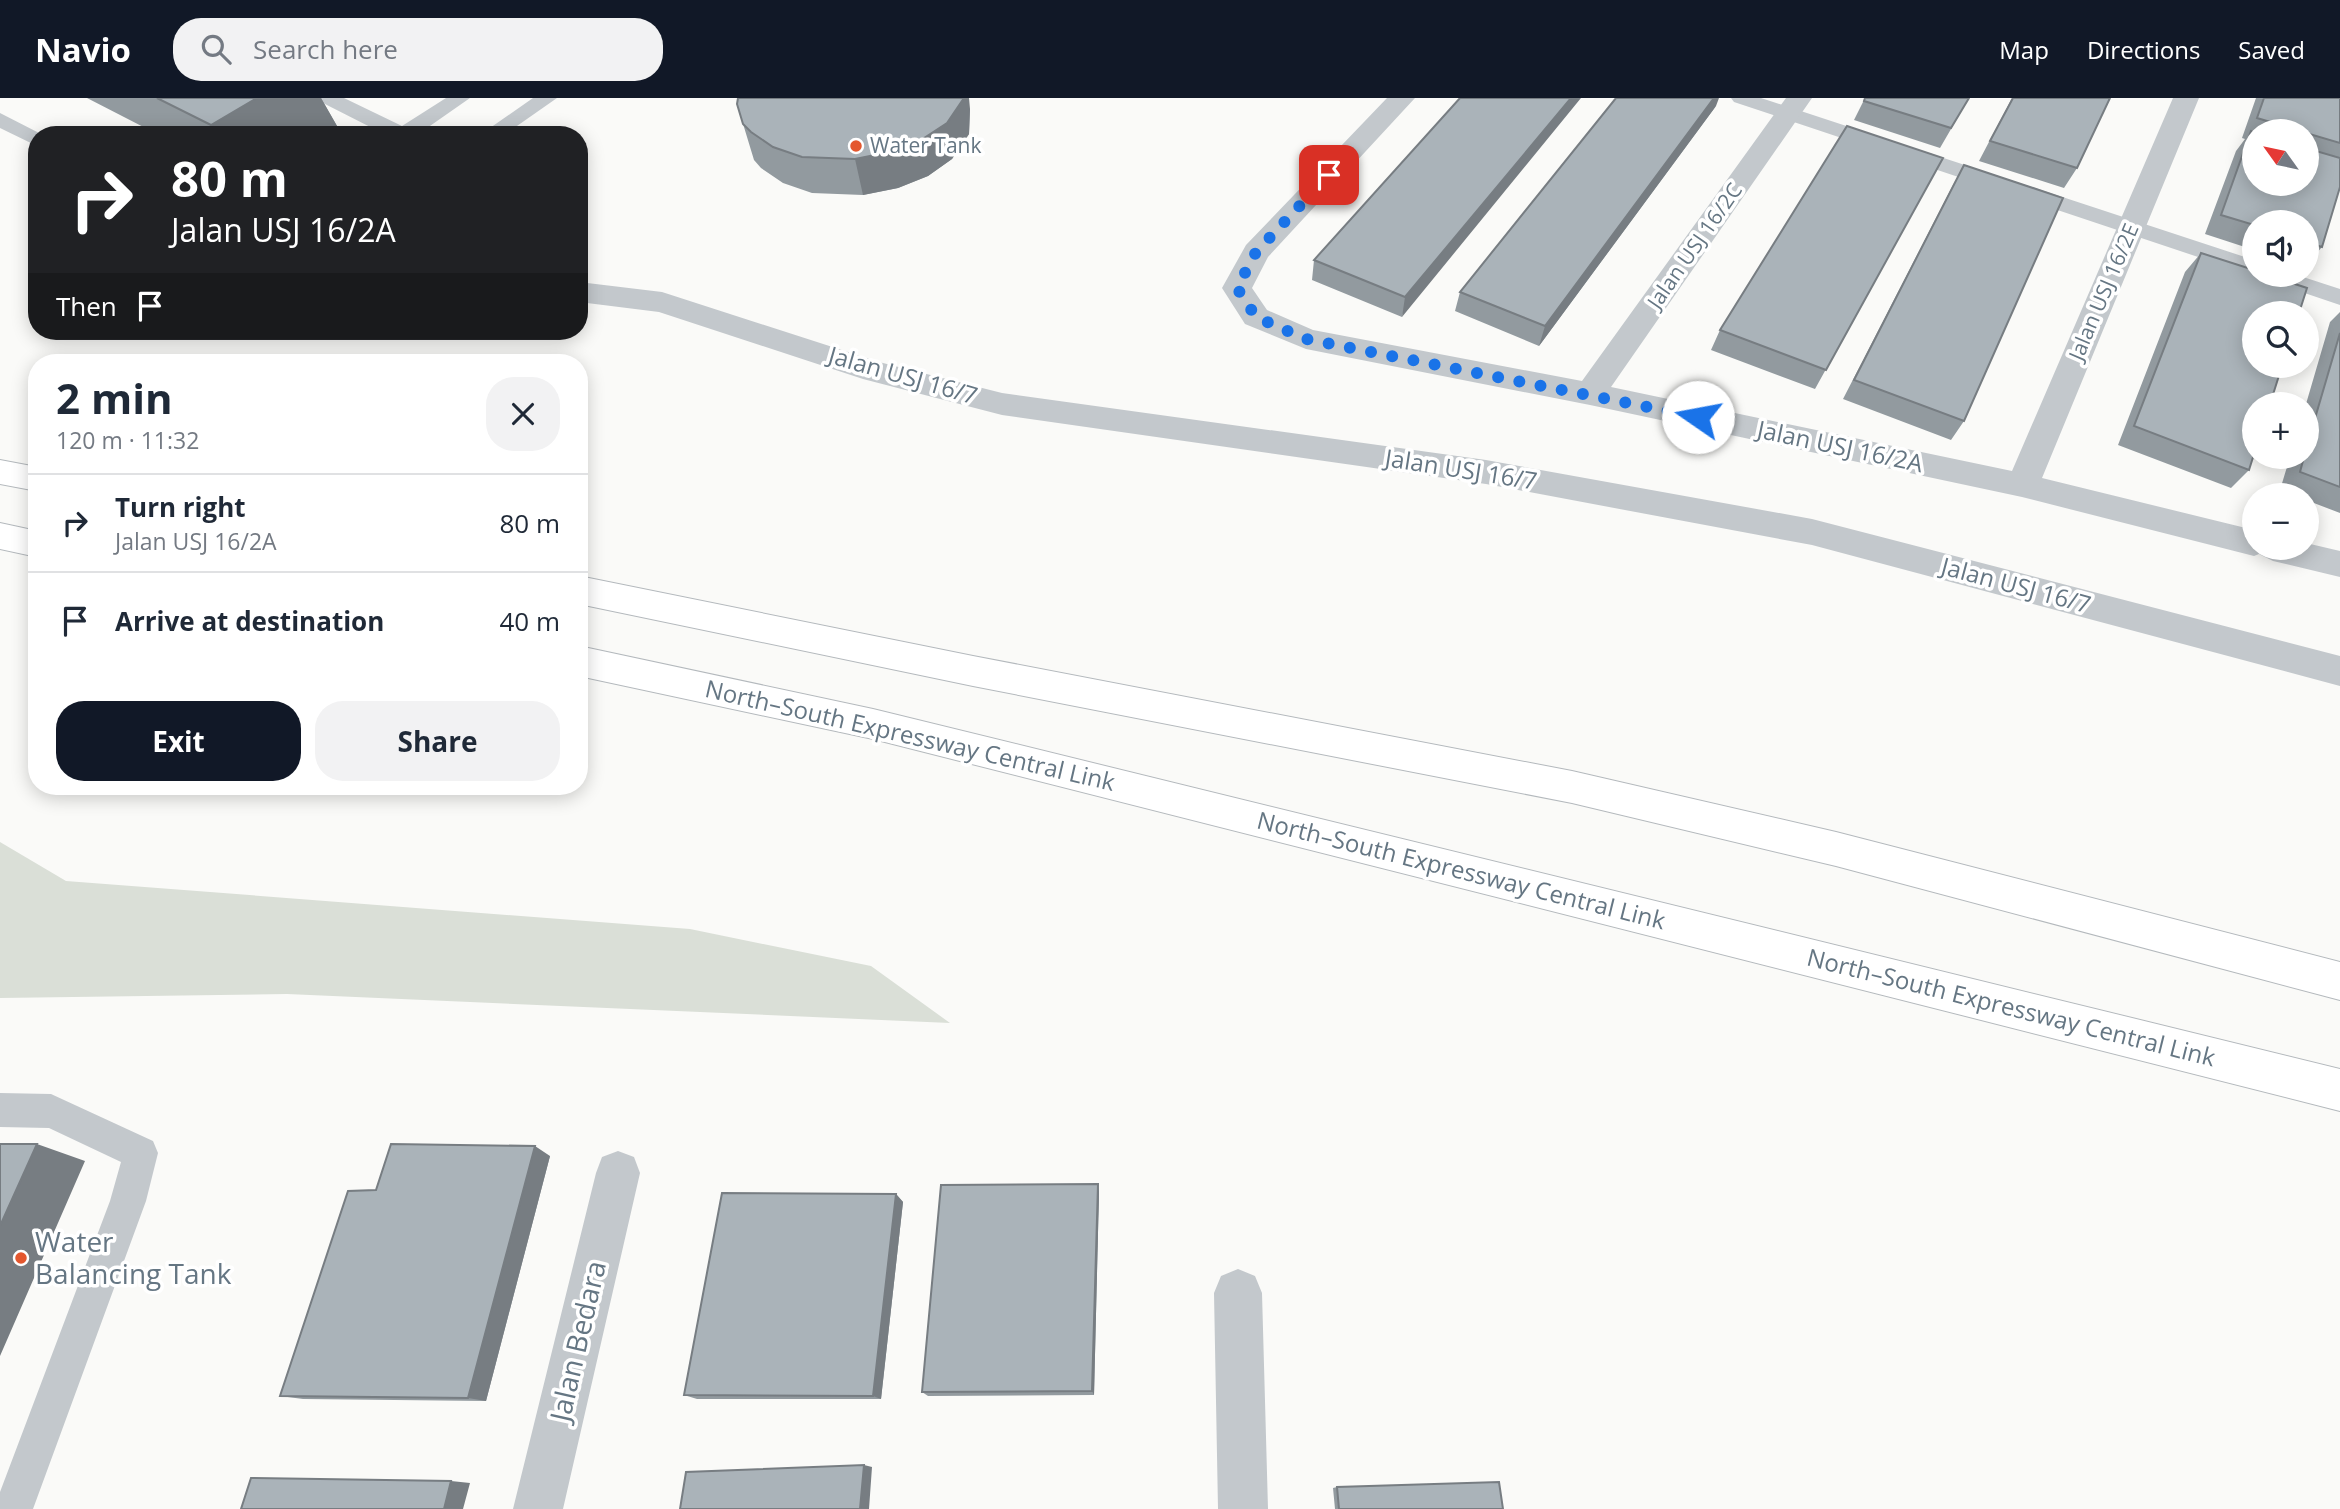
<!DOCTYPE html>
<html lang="en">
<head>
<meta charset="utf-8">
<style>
	:root { --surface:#fff; --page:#f2f2f3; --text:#1f2937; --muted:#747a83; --line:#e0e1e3; --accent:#111827 }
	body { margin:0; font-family:"Open Sans",sans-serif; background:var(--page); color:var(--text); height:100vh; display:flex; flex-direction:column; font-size:26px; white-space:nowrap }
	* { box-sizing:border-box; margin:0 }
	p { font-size:23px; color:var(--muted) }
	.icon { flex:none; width:38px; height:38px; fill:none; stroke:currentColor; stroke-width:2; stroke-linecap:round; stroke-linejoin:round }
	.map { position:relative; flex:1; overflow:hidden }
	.side { position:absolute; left:28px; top:256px; width:560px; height:441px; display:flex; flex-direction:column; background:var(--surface); border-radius:28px; box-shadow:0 4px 18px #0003 }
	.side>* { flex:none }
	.guide { position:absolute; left:28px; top:28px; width:560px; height:214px; border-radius:28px; box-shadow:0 4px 18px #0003; background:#202124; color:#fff; overflow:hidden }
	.needle { width:46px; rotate:303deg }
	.tools { position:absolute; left:2242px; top:21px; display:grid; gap:14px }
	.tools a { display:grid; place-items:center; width:77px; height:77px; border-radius:50%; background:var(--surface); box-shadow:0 4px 18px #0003; font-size:35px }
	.pin { position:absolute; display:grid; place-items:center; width:60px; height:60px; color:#fff; margin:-30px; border-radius:14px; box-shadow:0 4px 10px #0006 }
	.me { position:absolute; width:77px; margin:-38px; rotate:282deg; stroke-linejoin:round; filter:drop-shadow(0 0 5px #0008) }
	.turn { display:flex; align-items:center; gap:24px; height:147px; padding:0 28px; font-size:32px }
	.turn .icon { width:91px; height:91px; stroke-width:2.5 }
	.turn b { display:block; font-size:49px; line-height:60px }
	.then { display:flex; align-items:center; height:66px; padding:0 28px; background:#0003; gap:14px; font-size:26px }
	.round { display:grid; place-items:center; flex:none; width:74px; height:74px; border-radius:28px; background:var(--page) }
	.headline { display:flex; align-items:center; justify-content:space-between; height:119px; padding:0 28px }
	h1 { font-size:42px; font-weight:700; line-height:52px }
	.button { display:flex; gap:14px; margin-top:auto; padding:14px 28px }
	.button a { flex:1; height:80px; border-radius:28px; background:var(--accent); color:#fff; font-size:28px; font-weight:700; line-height:80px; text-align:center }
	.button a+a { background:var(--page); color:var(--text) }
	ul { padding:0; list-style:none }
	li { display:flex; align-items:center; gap:21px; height:98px; padding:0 28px; border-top:2px solid var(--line) }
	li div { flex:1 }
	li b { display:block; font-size:26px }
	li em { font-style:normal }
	header { display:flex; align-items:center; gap:42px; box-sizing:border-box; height:98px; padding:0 35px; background:var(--accent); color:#fff }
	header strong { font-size:33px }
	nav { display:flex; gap:38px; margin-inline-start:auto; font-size:24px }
	.search { width:490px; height:63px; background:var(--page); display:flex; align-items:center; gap:18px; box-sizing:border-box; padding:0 24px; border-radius:28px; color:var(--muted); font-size:26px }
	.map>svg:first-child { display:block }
</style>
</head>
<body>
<header>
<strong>Navio</strong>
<div class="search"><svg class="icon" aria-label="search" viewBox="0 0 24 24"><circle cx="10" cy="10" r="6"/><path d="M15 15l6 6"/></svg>Search here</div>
<nav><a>Map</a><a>Directions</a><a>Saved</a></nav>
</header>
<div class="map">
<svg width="2340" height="1411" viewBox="0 0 2340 1411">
	<rect width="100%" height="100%" fill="#fafaf8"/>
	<path fill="#dadfd7" d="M 0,744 L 66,783 L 690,831 L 871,868 L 950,925 L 287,896 L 0,900 Z"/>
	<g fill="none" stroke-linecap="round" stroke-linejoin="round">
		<defs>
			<path id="highway" d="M 0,362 L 37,369 L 37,393 L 0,386 Z
				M 0,425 L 37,433 L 37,459 L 0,451 Z
				M 579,478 L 973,558 L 1572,673 L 1836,734 L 2340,864 L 2340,902 L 1836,768 L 1572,705 L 973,588 L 579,506 Z
				M 579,548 L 873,611 L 2340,971 L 2340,1013 L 873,641 L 579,578 Z"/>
		</defs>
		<use href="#highway" stroke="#b4b9bd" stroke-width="2"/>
		<path fill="#c3c8cc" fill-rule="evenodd" d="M 318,0 L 344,0 L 402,28 L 446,0 L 470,0 L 417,37 L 386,37 L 321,4 Z
			M 533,0 L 557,0 L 504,37 L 480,37 Z
			M 1731,0 L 1761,0 L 2254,162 L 2254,177 L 2256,177 L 2246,175 L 1734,4 Z
			M 0,15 L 43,37 L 37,37 L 37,48 L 0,30 Z
			M 2263,177 L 2297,177 L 2340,191 L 2340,207 L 2266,182 Z
			M 0,995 L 51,996 L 153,1043 L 158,1055 L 146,1103 L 33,1411 L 0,1411 L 0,1394 L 110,1103 L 121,1064 L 49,1030 L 0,1029 Z"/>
		<path fill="#c3c8cc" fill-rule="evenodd" d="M 1387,0 L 1415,0 L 1268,159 L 1252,190 L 1267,212 L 1313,232 L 1582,283 L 1786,0 L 1812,0 L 1611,289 L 2012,373 L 2173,0 L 2199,0 L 2042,380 L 2254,432 L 2254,450 L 2306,450 L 2306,445 L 2340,453 L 2340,479 L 2273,463 L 2259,456 L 2254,458 L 2022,399 L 1590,307 L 1306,251 L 1245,226 L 1222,190 L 1246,147 Z
			M 579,184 L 662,194 L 879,264 L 1002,295 L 1486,362 L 1812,421 L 2340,558 L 2340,588 L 1812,447 L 1486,386 L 1002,317 L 863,281 L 659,214 L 579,204 Z
			M 618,1053 L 634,1059 L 640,1075 L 563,1411 L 513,1411 L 596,1075 L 602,1059 Z
			M 1238,1171 L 1255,1178 L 1262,1195 L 1268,1411 L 1218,1411 L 1214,1195 L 1221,1178 Z"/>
		<use href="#highway" fill="#fff" fill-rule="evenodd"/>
	</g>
	<path fill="#929a9f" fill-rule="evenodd" d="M 87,0 L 321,0 L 337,28 L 322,37 L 159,37 Z
		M 1460,0 L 1402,219 L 1312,182 L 1314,162 Z
		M 1865,0 L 1969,0 L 1940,50 L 1854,22 Z
		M 2012,0 L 2110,0 L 2077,70 L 2064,90 L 1979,63 Z
		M 2256,0 L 2340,0 L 2340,89 L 2322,149 L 2306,167 L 2306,124 L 2254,124 L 2254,152 L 2205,136 L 2236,53 L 2245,41 L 2242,40 ZM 2254,33 L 2306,33 L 2306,86 L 2254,86 Z
		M 737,6 L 970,11 L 969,36 L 952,61 L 928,78 L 898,90 L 863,97 L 812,95 L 783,85 L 761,70 L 754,62 Z
		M 1716,8 L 1539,248 L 1455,213 L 1460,194 Z
		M 1943,60 L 1815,291 L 1711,252 L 1720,232 Z
		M 1964,67 L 1964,323 L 1951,342 L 1843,301 L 1953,87 Z
		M 2201,155 L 2249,372 L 2231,390 L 2118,347 L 2185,174 Z
		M 2340,214 L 2340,415 L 2306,402 L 2306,397 L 2294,397 L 2280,392 L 2290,359 L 2306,359 L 2306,306 L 2330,224 Z
		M 550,1058 L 486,1303 L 303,1301 L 280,1298 L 376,1092 Z
		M 1098,1086 L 1099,1094 L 1094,1297 L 928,1298 L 922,1294 Z
		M 896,1096 L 903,1104 L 881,1301 L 697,1301 L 684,1297 Z
		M 1337,1389 L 1503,1411 L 1335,1411 L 1333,1390 Z"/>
	<path fill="#777d82" d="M 257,0 L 321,0 L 337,28 L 322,37 L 218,37 L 211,27 Z
		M 964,0 L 969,0 L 970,11 L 969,36 L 952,61 L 928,78 L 898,90 L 863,97 L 855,61 Z
		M 1571,0 L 1581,0 L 1402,219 L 1405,199 Z
		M 1714,0 L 1719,0 L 1716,8 L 1539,248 L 1545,228 Z
		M 37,1046 L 85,1063 L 0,1258 L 0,1128 Z
		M 535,1048 L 550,1058 L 486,1303 L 468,1300 Z
		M 1098,1086 L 1099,1094 L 1094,1297 L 1092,1293 Z
		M 896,1096 L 903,1104 L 881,1301 L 873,1298 Z
		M 864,1367 L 872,1369 L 869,1411 L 860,1411 Z
		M 451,1383 L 470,1385 L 463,1411 L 444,1411 Z"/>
	<path fill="#aab3b9" stroke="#777d82" stroke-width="2" d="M 157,0 L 257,0 L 211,27 Z
		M 738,0 L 964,0 L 947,25 L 921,42 L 890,54 L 855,61 L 802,59 L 773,49 L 751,34 L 743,26 L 737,6 Z
		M 1460,0 L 1571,0 L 1405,199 L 1314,162 Z
		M 1616,0 L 1714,0 L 1545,228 L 1460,194 Z
		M 1865,0 L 1969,0 L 1951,30 L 1864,3 Z
		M 2013,0 L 2110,0 L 2077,70 L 1990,43 Z
		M 2264,0 L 2340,0 L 2340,45 L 2306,35 L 2306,33 L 2300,33 L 2257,20 Z
		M 1847,28 L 1943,60 L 1826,272 L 1720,232 Z
		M 2251,33 L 2254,34 L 2254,86 L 2306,86 L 2306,50 L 2340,60 L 2340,89 L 2322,149 L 2306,144 L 2306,124 L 2254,124 L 2254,127 L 2221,117 Z
		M 1964,67 L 2063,100 L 1964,323 L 1854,282 Z
		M 2201,155 L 2254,172 L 2254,177 L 2267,177 L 2307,190 L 2299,215 L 2254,215 L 2254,268 L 2282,268 L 2270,306 L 2254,306 L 2254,356 L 2249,372 L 2134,328 Z
		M 2340,235 L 2340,389 L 2300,374 L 2304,359 L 2306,359 L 2306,351 Z
		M 0,1046 L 37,1046 L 0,1128 Z
		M 391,1046 L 535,1048 L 468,1300 L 280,1298 L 348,1093 L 376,1092 Z
		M 1098,1086 L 1092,1293 L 922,1294 L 941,1087 Z
		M 722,1095 L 896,1096 L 873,1298 L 684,1297 Z
		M 864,1367 L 860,1411 L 680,1411 L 686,1374 Z
		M 251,1380 L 451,1383 L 444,1411 L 241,1411 Z
		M 1499,1384 L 1503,1411 L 1339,1411 L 1337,1389 Z"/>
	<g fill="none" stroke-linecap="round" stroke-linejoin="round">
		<path stroke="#1a73e8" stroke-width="12" stroke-dasharray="0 21.6" d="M 1329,77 L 1256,154 L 1237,190 L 1256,219 L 1306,241 L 1698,319"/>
	</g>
	<g fill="#e4572e" stroke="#fff" stroke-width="2.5">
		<circle cx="856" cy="48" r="7"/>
		<circle cx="21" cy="1160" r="7"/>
	</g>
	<g text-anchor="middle" stroke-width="7" stroke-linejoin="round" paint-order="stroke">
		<g font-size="21" fill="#657683" stroke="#fff" text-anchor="start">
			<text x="870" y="55">Water Tank</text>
		</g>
		<g font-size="21" fill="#657683" stroke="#fff">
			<text transform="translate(1695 148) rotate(-55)" y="7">Jalan USJ 16/2C</text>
			<text transform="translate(2104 194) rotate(-67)" y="7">Jalan USJ 16/2E</text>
		</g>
		<g font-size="24" fill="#657683" stroke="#fff">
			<text transform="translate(903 278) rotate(16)" y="8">Jalan USJ 16/7</text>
			<text transform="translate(1840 349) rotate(12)" y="8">Jalan USJ 16/2A</text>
			<text transform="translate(1461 372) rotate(9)" y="8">Jalan USJ 16/7</text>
			<text transform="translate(2016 488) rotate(15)" y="8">Jalan USJ 16/7</text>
			<text transform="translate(910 638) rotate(13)" y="8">North–South Expressway Central Link</text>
			<text transform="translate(1461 773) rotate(14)" y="8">North–South Expressway Central Link</text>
			<text transform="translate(2011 910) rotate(14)" y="8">North–South Expressway Central Link</text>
		</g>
		<g font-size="28" fill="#657683" stroke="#fff" text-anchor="start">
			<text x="35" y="1154">Water<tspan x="35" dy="32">Balancing Tank</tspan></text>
		</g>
		<g font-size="28" fill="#657683" stroke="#fff">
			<text transform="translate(578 1243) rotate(-77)" y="10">Jalan Bedara</text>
		</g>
	</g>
</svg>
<div class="tools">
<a><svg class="needle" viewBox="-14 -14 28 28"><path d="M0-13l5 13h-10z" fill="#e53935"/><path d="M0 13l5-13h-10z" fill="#747a83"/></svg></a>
<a><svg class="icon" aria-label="sound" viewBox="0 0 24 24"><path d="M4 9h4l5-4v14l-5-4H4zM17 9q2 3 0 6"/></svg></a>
<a><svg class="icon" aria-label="search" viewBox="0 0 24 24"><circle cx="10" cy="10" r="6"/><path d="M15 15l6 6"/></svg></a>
<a>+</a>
<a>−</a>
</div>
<div class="pin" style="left:1329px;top:77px;background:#d93025"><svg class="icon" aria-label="arrive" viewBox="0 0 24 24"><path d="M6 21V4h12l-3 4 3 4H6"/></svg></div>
<svg class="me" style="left:1698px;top:319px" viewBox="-20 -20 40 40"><circle r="19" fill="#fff"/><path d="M0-13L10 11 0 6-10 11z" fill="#1a73e8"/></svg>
<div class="guide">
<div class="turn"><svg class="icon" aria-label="right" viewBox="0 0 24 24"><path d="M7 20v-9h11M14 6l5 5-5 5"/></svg><div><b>80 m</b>Jalan USJ 16/2A</div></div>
<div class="then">Then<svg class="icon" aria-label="arrive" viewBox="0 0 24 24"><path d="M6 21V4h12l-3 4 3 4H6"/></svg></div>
</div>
<section class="side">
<div class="headline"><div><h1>2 min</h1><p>120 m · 11:32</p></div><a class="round"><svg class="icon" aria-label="close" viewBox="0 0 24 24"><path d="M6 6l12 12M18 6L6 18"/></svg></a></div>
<ul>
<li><svg class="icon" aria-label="right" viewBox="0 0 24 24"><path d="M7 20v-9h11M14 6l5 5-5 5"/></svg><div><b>Turn right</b><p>Jalan USJ 16/2A</p></div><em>80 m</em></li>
<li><svg class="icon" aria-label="arrive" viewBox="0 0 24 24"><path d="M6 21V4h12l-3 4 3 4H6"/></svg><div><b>Arrive at destination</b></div><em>40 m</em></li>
</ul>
<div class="button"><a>Exit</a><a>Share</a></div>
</section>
</div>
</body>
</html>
